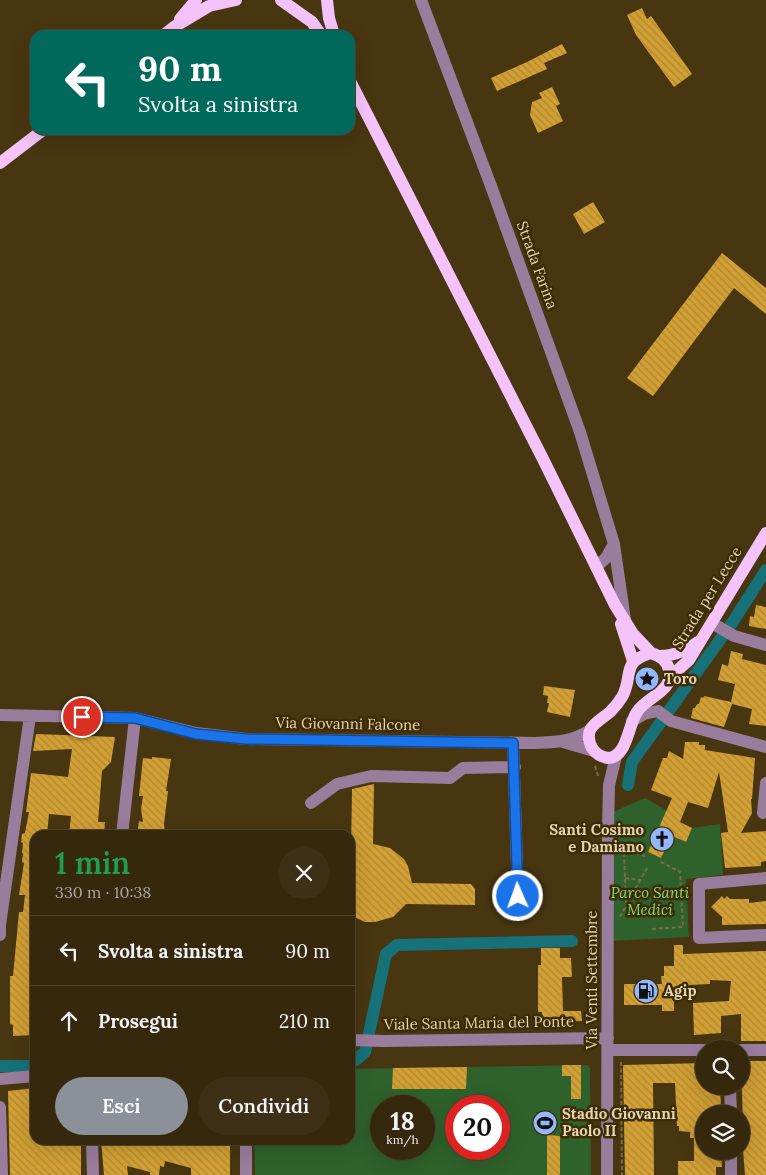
<!DOCTYPE html>
<html lang="it">
<head>
<meta charset="utf-8">
<style>
	:root { --surface:#36280d; --page:#3d3016; --text:#f1f3f6; --muted:#aaa69d; --line:#50442e; --accent:#8c9099 }
	body { margin:0; font-family:Lora,serif; background:var(--page); color:var(--text); height:100vh; display:flex; flex-direction:column; font-size:19px; white-space:nowrap }
	* { box-sizing:border-box; margin:0 }
	p { font-size:16px; color:var(--muted) }
	.icon { flex:none; width:28px; height:28px; fill:none; stroke:currentColor; stroke-width:2; stroke-linecap:round; stroke-linejoin:round }
	.map { position:relative; flex:1; overflow:hidden }
	.side { position:absolute; left:30px; top:830px; width:325px; height:315px; display:flex; flex-direction:column; background:var(--surface); border-radius:15px; box-shadow:0 5px 20px #0002,0 0 0 1px var(--line) }
	.side>* { flex:none }
	.guide { position:absolute; left:30px; top:30px; width:325px; height:105px; border-radius:15px; box-shadow:0 5px 20px #0002,0 0 0 1px var(--line); background:#00695c; color:#fff; overflow:hidden }
	.buttons { position:absolute; left:695px; top:1040px; display:grid; gap:10px }
	.buttons a { display:grid; place-items:center; width:55px; height:55px; border-radius:50%; background:var(--surface); box-shadow:0 5px 20px #0002,0 0 0 1px var(--line); font-size:25px }
	.speed { position:absolute; left:370px; top:1095px; display:flex; gap:10px; font-size:25px; font-weight:700; text-align:center }
	.speed>* { display:grid; place-content:center; width:65px; height:65px; border-radius:50%; background:var(--surface); box-shadow:0 5px 20px #0002,0 0 0 1px var(--line); line-height:1 }
	.speed small { font-size:12px; font-weight:400 }
	.speed .limit { border:8px solid #d22; background:#fff; color:#111 }
	.pin { position:absolute; display:grid; place-items:center; width:42px; height:42px; color:#fff; margin:-21px; border:2px solid #fff; border-radius:50%; box-shadow:0 1px 5px #0007 }
	.me { position:absolute; width:55px; margin:-28px; rotate:358deg; stroke-linejoin:round; filter:drop-shadow(0 0 4px #0008) }
	.turn { display:flex; align-items:center; gap:18px; height:105px; padding:0 25px; font-size:22px }
	.turn .icon { width:65px; height:65px; stroke-width:2.5 }
	.turn b { display:block; font-size:35px; line-height:42px }
	.round { display:grid; place-items:center; flex:none; width:52px; height:52px; border-radius:26px; background:var(--page) }
	.head { display:flex; align-items:center; justify-content:space-between; height:85px; padding:0 25px }
	h1 { font-size:30px; font-weight:600; line-height:38px; color:#1e9e55 }
	.button { display:flex; gap:10px; margin-top:auto; padding:10px 25px }
	.button a { flex:1; height:58px; border-radius:30px; background:var(--accent); color:#fff; font-size:20px; font-weight:600; line-height:58px; text-align:center }
	.button a+a { background:var(--page); color:var(--text) }
	ul { padding:0; list-style:none }
	li { display:flex; align-items:center; gap:15px; height:70px; padding:0 25px; border-top:1px solid var(--line) }
	li div { flex:1 }
	li b { display:block; font-size:19px }
	li em { font-style:normal }
	.map>svg:first-child { display:block }
</style>
</head>
<body>
<div class="map">
<svg width="766" height="1175" viewBox="0 0 766 1175">
	<defs>
		<pattern id="building-back-hatch" width="6" height="6" patternUnits="userSpaceOnUse" patternTransform="scale(1.25)"><rect width="6" height="6" fill="#d2a034"/><path d="M-1 5l2 2M0 0l6 6M5-1l2 2" fill="none" stroke="#af8834"/></pattern>
	</defs>
	<rect width="100%" height="100%" fill="#483611"/>
	<path fill="#2e612c" fill-rule="evenodd" d="M 645,798 L 666,810 L 666,815 L 648,852 L 661,858 L 672,836 L 685,842 L 692,828 L 720,824 L 723,875 L 686,879 L 689,937 L 612,941 L 613,812 Z
		M 587,1065 L 590,1068 L 591,1175 L 255,1175 L 254,1140 L 350,1140 L 350,1069 ZM 381,1106 L 424,1106 L 424,1149 L 381,1149 ZM 456,1106 L 499,1106 L 499,1149 L 456,1149 Z"/>
	<g fill="none" stroke-linecap="round" stroke-linejoin="round">
		<path stroke="#167178" stroke-width="12" d="M 628,785 L 632,762 L 732,623 L 766,570
			M 350,1059 L 356,1060 L 365,1052 L 386,954 L 397,945 L 572,941
			M 0,1066 L 35,1066"/>
	</g>
	<path fill="url(#building-back-hatch)" d="M 642,8 L 647,19 L 651,16 L 692,74 L 674,87 L 636,35 L 627,15 Z
		M 562,44 L 567,53 L 544,63 L 547,69 L 497,91 L 491,78 L 527,62 Z
		M 552,87 L 560,104 L 556,106 L 563,121 L 538,133 L 530,115 L 532,102 L 542,98 L 539,93 Z
		M 593,202 L 605,222 L 584,234 L 573,214 Z
		M 722,253 L 766,288 L 766,314 L 734,288 L 653,396 L 627,378 Z
		M 756,605 L 766,607 L 766,629 L 749,626 L 750,616 L 754,617 Z
		M 731,651 L 743,654 L 742,659 L 766,665 L 766,726 L 749,724 L 752,709 L 732,704 L 724,727 L 691,718 L 693,708 L 695,708 L 697,704 L 699,704 L 701,697 L 703,698 L 704,696 L 731,702 L 735,684 L 718,680 L 722,664 L 728,666 Z
		M 544,686 L 575,690 L 570,717 L 547,712 L 549,703 L 547,703 L 548,696 L 543,695 Z
		M 36,734 L 115,737 L 111,762 L 102,771 L 98,822 L 105,822 L 104,835 L 69,835 L 71,816 L 49,814 L 47,835 L 35,835 L 35,1035 L 13,1036 L 13,1025 L 10,1024 L 10,976 L 13,976 L 19,912 L 23,912 L 25,895 L 19,895 L 24,863 L 22,862 L 23,853 L 22,853 L 23,843 L 21,842 L 22,834 L 25,833 L 29,812 L 26,812 L 31,773 L 68,777 L 72,749 L 33,751 Z
		M 685,742 L 699,742 L 699,745 L 705,745 L 705,750 L 755,758 L 752,799 L 751,799 L 752,813 L 741,833 L 766,831 L 766,861 L 761,862 L 761,866 L 725,868 L 721,833 L 728,832 L 719,772 L 708,808 L 688,802 L 680,822 L 692,828 L 686,842 L 672,836 L 661,858 L 648,852 L 672,798 L 651,790 L 663,758 L 667,758 L 669,751 L 683,759 Z
		M 152,757 L 171,759 L 166,791 L 168,791 L 164,824 L 165,835 L 137,835 L 139,821 L 143,822 L 141,809 L 143,796 L 139,796 L 143,758 L 152,759 Z
		M 374,784 L 373,844 L 390,848 L 404,859 L 408,866 L 412,883 L 471,884 L 475,889 L 475,905 L 406,904 L 393,917 L 375,922 L 365,922 L 350,915 L 352,789 Z
		M 722,896 L 724,899 L 727,896 L 730,899 L 749,899 L 749,903 L 766,901 L 766,924 L 722,925 L 722,917 L 711,907 Z
		M 674,945 L 683,945 L 683,954 L 766,951 L 766,1041 L 741,1041 L 741,1014 L 721,1016 L 721,1033 L 694,1035 L 693,1003 L 729,1001 L 731,981 L 710,980 L 710,984 L 689,985 L 690,993 L 674,993 L 674,1011 L 662,1011 L 662,1005 L 624,1005 L 624,984 L 662,984 L 661,976 L 664,976 L 664,966 L 674,966 Z
		M 541,948 L 560,948 L 560,958 L 571,958 L 572,977 L 562,977 L 563,1011 L 581,1011 L 582,1021 L 542,1022 L 542,1012 L 538,1012 L 538,965 L 541,965 Z
		M 741,1061 L 766,1061 L 766,1175 L 745,1175 L 743,1150 L 741,1150 L 741,1123 L 743,1123 Z
		M 704,1063 L 704,1086 L 720,1086 L 721,1107 L 718,1107 L 718,1114 L 704,1114 L 704,1151 L 721,1151 L 722,1167 L 716,1167 L 716,1175 L 678,1175 L 678,1161 L 694,1161 L 694,1138 L 690,1138 L 690,1132 L 679,1131 L 679,1126 L 677,1126 L 675,1083 L 653,1083 L 654,1175 L 625,1175 L 623,1065 Z
		M 562,1065 L 581,1065 L 581,1099 L 571,1099 L 571,1076 L 562,1076 Z
		M 467,1067 L 466,1089 L 392,1089 L 393,1068 Z
		M 35,1088 L 35,1140 L 81,1140 L 81,1175 L 10,1175 L 8,1091 Z
		M 547,1135 L 560,1136 L 560,1175 L 547,1175 Z
		M 101,1140 L 152,1140 L 164,1143 L 165,1140 L 189,1142 L 190,1140 L 230,1140 L 230,1175 L 191,1175 L 191,1168 L 165,1161 L 164,1167 L 160,1166 L 159,1175 L 150,1175 L 150,1172 L 127,1166 L 128,1175 L 104,1175 Z"/>
	<g fill="none" stroke-linecap="round" stroke-linejoin="round">
		<path stroke="#7d6b47" stroke-width="2" stroke-dasharray="4 2.5" stroke-linecap="butt" d="M 595,766 L 598,776
			M 623,853 L 636,853 L 645,856
			M 624,853 L 626,904
			M 625,878 L 640,880
			M 620,917 L 648,866
			M 652,929 L 683,927 L 680,872 L 659,861
			M 621,1062 L 622,1175"/>
		<path stroke="#9a7c9d" stroke-width="12" d="M 421,0 L 491,186 L 580,432 L 614,544 L 625,620
			M 597,566 L 606,558 L 614,544
			M 712,623 L 734,636 L 766,645
			M 0,715 L 135,718 L 196,733 L 247,739 L 535,743 C 557,742 570,742 589,731
			M 632,721 L 644,714 L 658,711 L 671,721 L 766,747
			M 563,742 L 594,751
			M 513,743 L 518,896
			M 311,803 L 337,784 L 371,776 L 450,778 L 463,768 L 515,767
			M 763,813 L 766,783
			M 122,835 L 135,718
			M 766,878 L 699,884 L 699,938 L 766,935
			M 0,935 L 0,925 L 30,716
			M 350,1040 L 384,1041 L 608,1038
			M 609,1050 L 704,1050
			M 741,1050 L 766,1050
			M 0,1079 L 35,1076
			M 730,1086 L 731,1114
			M 0,1107 L 2,1175
			M 92,1140 L 93,1175
			M 246,1140 L 246,1175
			M 731,1151 L 731,1175
			M 607,1175 L 608,830 L 609,785 L 616,756"/>
		<path stroke="#f4c3f9" stroke-width="12" d="M 281,0 L 312,22 L 321,35
			M 327,0 L 329,18 L 334,35
			M 180,19 L 196,0
			M 164,35 L 174,27 L 209,6 L 236,0
			M 350,81 L 543,459 L 615,605 L 633,634 L 651,653
			M 0,163 L 43,130
			M 621,624 L 633,661
			M 651,653 C 660,656 667,660 669,670 C 675,691 646,697 637,712 C 628,725 627,758 608,758 C 601,757 596,754 592,748 C 582,728 597,723 610,712 C 614,708 619,702 622,697 C 634,676 620,662 651,653 Z
			M 660,656 C 676,655 685,651 698,642
			M 671,676 L 689,660 L 766,533"/>
	</g>
	<g fill="none" stroke-linecap="round" stroke-linejoin="round">
		<defs>
			<path id="route" d="M 82,717 L 135,718 L 196,734 L 246,739 L 513,743 L 518,896"/>
		</defs>
		<use href="#route" stroke="#114b97" stroke-width="12"/>
		<use href="#route" stroke="#1a73e8" stroke-width="9"/>
	</g>
	<defs>
		<symbol id="sight-disc" viewBox="-11 -11 22 22"><circle r="9.5" fill="#93b7fd" stroke="#3d2c05"/><path d="M0-6L1.8-2.2L6-1.7L2.9 1.2L3.7 5.4L0 3.3L-3.7 5.4L-2.9 1.2L-6-1.7L-1.8-2.2Z" fill="#111"/></symbol>
		<symbol id="church-disc" viewBox="-11 -11 22 22"><circle r="9.5" fill="#93b7fd" stroke="#3d2c05"/><path d="M-1.2-6h2.4v3.5h3.3v2.4h-3.3V6h-2.4V-.1h-3.3v-2.4h3.3Z" fill="#111"/></symbol>
		<symbol id="fuel-disc" viewBox="-11 -11 22 22"><circle r="9.5" fill="#93b7fd" stroke="#3d2c05"/><path d="M-5.5-6h7V0h2V4h1.3V-2.5L3-4.5l.8-.8L6-3V5H2.5V1h-1V6h-7ZM-4.2-4.7v3.2H.2V-4.7Z" fill="#111"/></symbol>
		<symbol id="stadium-disc" viewBox="-11 -11 22 22"><circle r="9.5" fill="#93b7fd" stroke="#3d2c05"/><path d="M0-5a6.5 5 0 1 0 0 10a6.5 5 0 1 0 0-10ZM-3.5-1.8h7v3.6h-7Z" fill="#111"/></symbol>
	</defs>
	<g fill-rule="evenodd">
		<use href="#sight-disc" x="633" y="665" width="28" height="28"/>
		<use href="#church-disc" x="648" y="825" width="28" height="28"/>
		<use href="#fuel-disc" x="632" y="977" width="28" height="28"/>
		<use href="#stadium-disc" x="531" y="1109" width="28" height="28"/>
	</g>
	<g text-anchor="middle" stroke-width="5" stroke-linejoin="round" paint-order="stroke">
		<g font-size="15" fill="#e5d4b2" stroke="#3d2c05">
			<text transform="translate(537 265) rotate(70)" y="5">Strada Farina</text>
			<text transform="translate(707 598) rotate(-58)" y="5">Strada per Lecce</text>
			<text transform="translate(348 724) rotate(1)" y="5">Via Giovanni Falcone</text>
			<text transform="translate(592 980) rotate(-90)" y="5">Via Venti Settembre</text>
			<text transform="translate(479 1023) rotate(-1)" y="5">Viale Santa Maria del Ponte</text>
		</g>
		<g font-size="15" font-weight="bold" fill="#e5d4b2" stroke="#3d2c05" text-anchor="start">
			<text x="664" y="684">Toro</text>
			<text x="644" y="835" text-anchor="end">Santi Cosimo<tspan x="644" dy="17">e Damiano</tspan></text>
			<text x="664" y="996">Agip</text>
			<text x="562" y="1119">Stadio Giovanni<tspan x="562" dy="17">Paolo II</tspan></text>
		</g>
		<g font-size="15" font-style="italic" fill="#7fdf7b" stroke="#3d2c05">
			<text x="650" y="898">Parco Santi<tspan x="650" dy="17">Medici</tspan></text>
		</g>
	</g>
</svg>
<div class="buttons">
<a><svg class="icon" aria-label="search" viewBox="0 0 24 24"><circle cx="10" cy="10" r="6"/><path d="M15 15l6 6"/></svg></a>
<a><svg class="icon" aria-label="layers" viewBox="0 0 24 24"><path d="M12 4l9 5-9 5-9-5zM3 14l9 5 9-5"/></svg></a>
</div>
<div class="speed"><div>18<small>km/h</small></div><div class="limit">20</div></div>
<div class="pin" style="left:82px;top:717px;background:#d93025"><svg class="icon" aria-label="arrive" viewBox="0 0 24 24"><path d="M6 21V4h12l-3 4 3 4H6"/></svg></div>
<svg class="me" style="left:518px;top:896px" viewBox="-20 -20 40 40"><circle r="17" fill="#1a73e8" stroke="#fff" stroke-width="3"/><path d="M0-11L8 9 0 5-8 9z" fill="#fff"/></svg>
<div class="guide">
<div class="turn"><svg class="icon" aria-label="left" viewBox="0 0 24 24"><path d="M17 20v-9H6M10 6l-5 5 5 5"/></svg><div><b>90 m</b>Svolta a sinistra</div></div>
</div>
<section class="side">
<div class="head"><div><h1>1 min</h1><p>330 m · 10:38</p></div><a class="round"><svg class="icon" aria-label="close" viewBox="0 0 24 24"><path d="M6 6l12 12M18 6L6 18"/></svg></a></div>
<ul>
<li><svg class="icon" aria-label="left" viewBox="0 0 24 24"><path d="M17 20v-9H6M10 6l-5 5 5 5"/></svg><div><b>Svolta a sinistra</b></div><em>90 m</em></li>
<li><svg class="icon" aria-label="ahead" viewBox="0 0 24 24"><path d="M12 20V5M6 11l6-6 6 6"/></svg><div><b>Prosegui</b></div><em>210 m</em></li>
</ul>
<div class="button"><a>Esci</a><a>Condividi</a></div>
</section>
</div>
</body>
</html>
